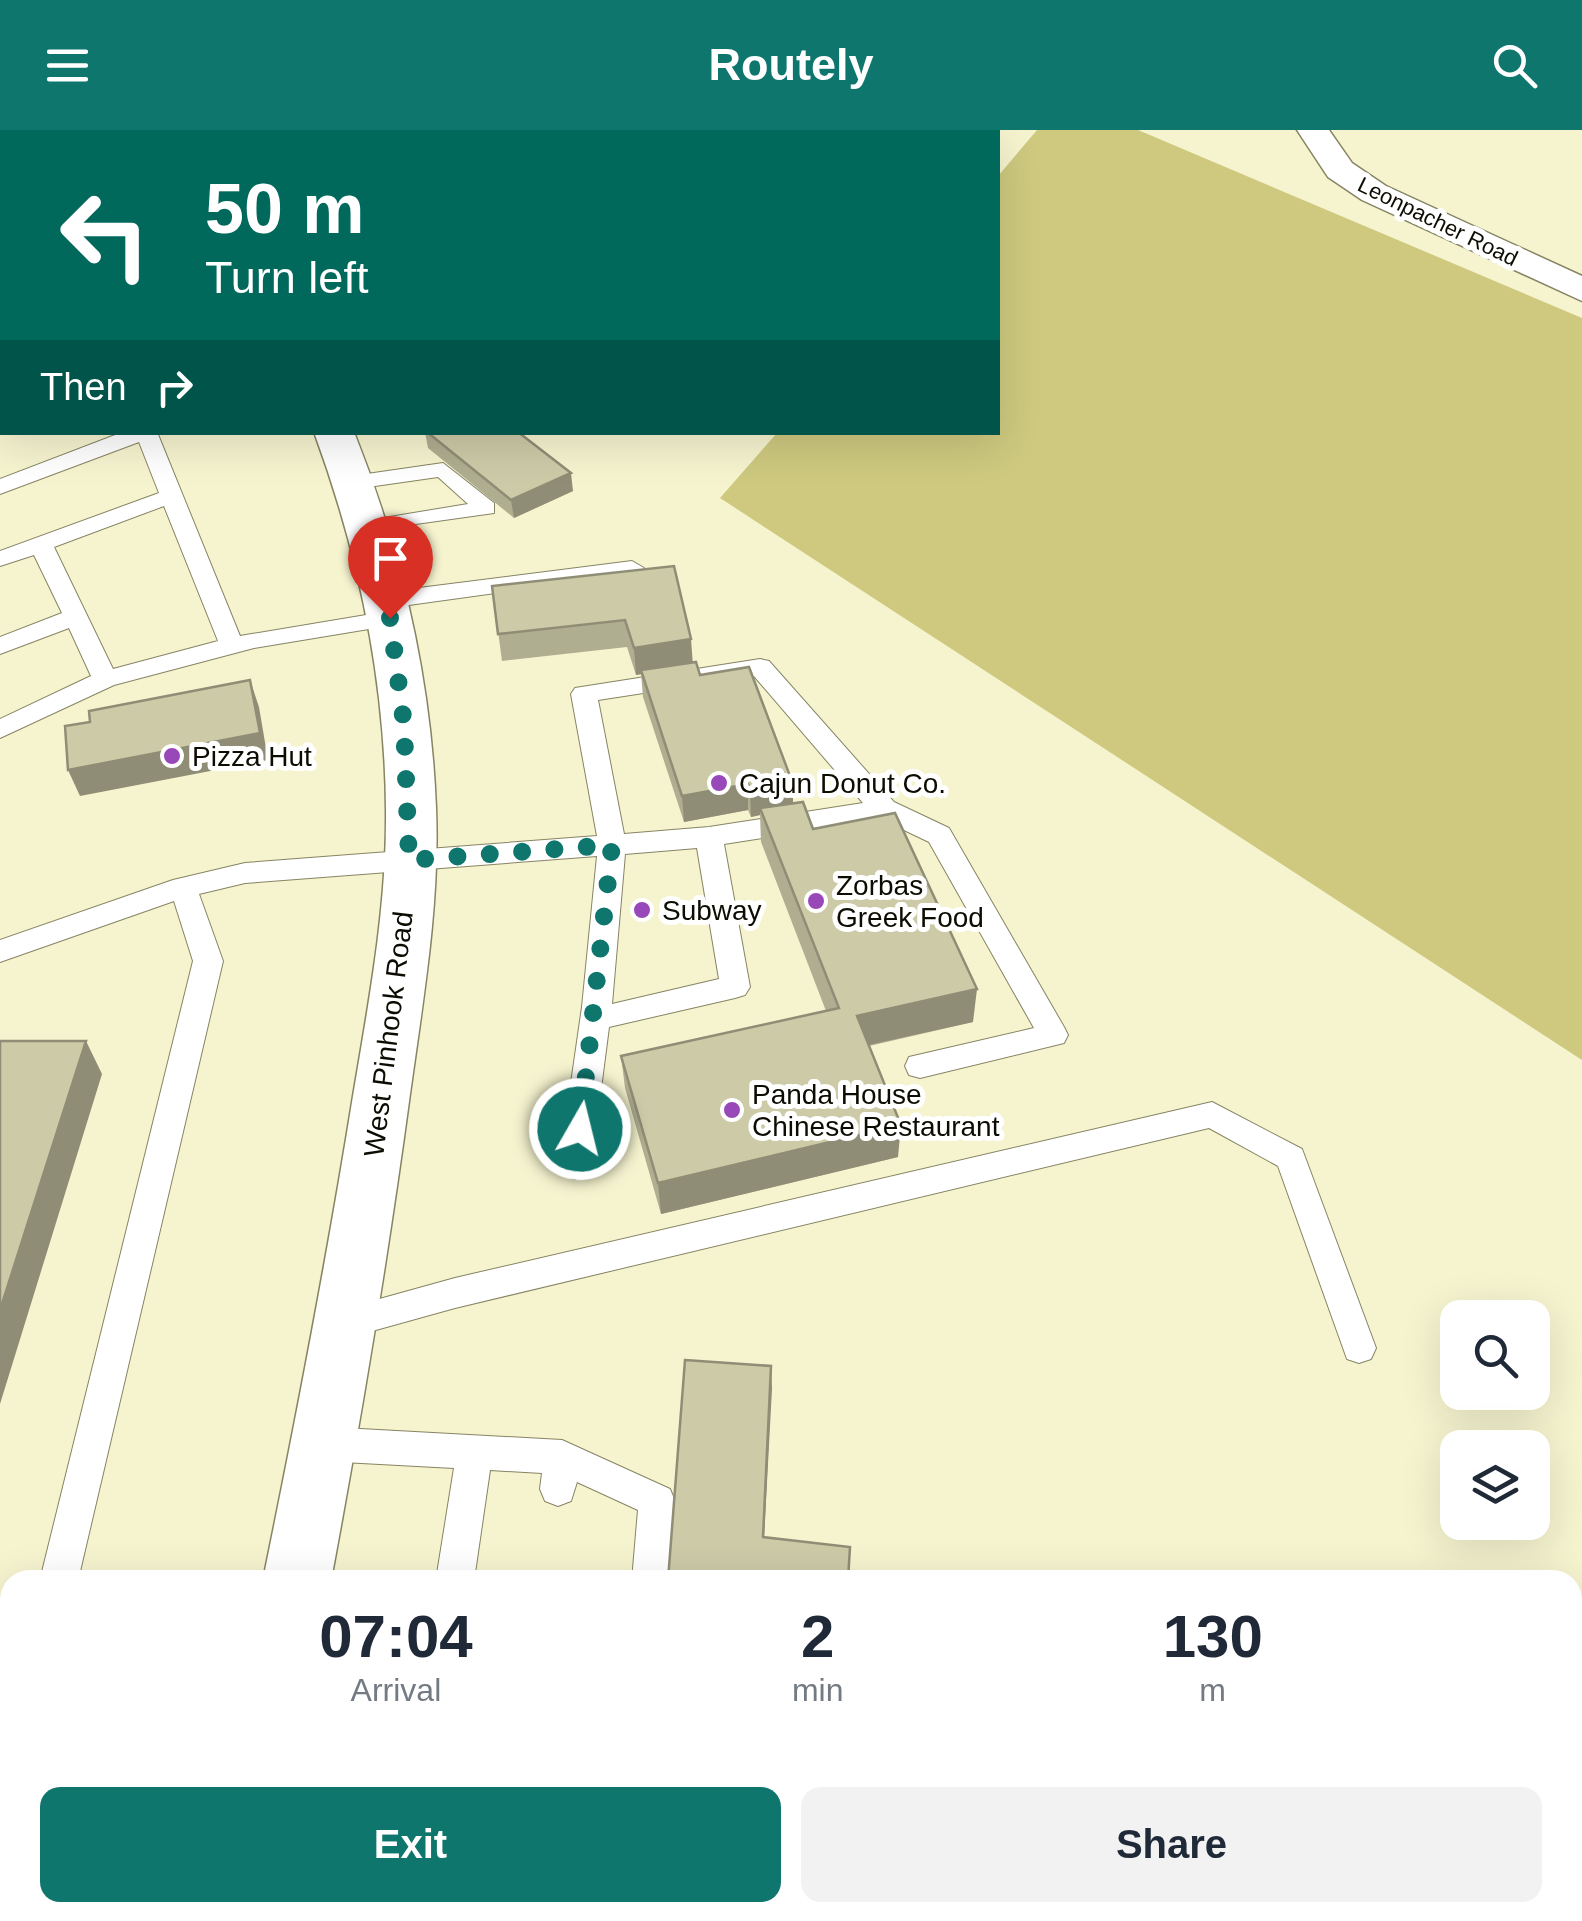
<!DOCTYPE html>
<html lang="en">
<head>
<meta charset="utf-8">
<style>
	:root { --surface:#fff; --page:#f2f2f3; --text:#1f2937; --muted:#747a83; --accent:#0f766e }
	body { margin:0; font-family:Helvetica,sans-serif; background:var(--page); color:var(--text); height:100vh; display:flex; flex-direction:column; font-size:38px; white-space:nowrap }
	* { box-sizing:border-box; margin:0 }
	p { font-size:32px; color:var(--muted) }
	.icon { flex:none; width:55px; height:55px; fill:none; stroke:currentColor; stroke-width:2; stroke-linecap:round; stroke-linejoin:round }
	.map { position:relative; flex:1; overflow:hidden }
	.drawer { position:absolute; left:0px; top:1440px; width:1582px; height:352px; display:flex; flex-direction:column; background:var(--surface); border-radius:30px 30px 0 0; box-shadow:0 10px 40px #0002 }
	.drawer>* { flex:none }
	.guide { position:absolute; left:0px; top:0px; width:1000px; height:305px; box-shadow:0 10px 40px #0002; background:#00695c; color:#fff; overflow:hidden }
	.tools { position:absolute; left:1440px; top:1170px; display:grid; gap:20px }
	.tools a { display:grid; place-items:center; width:110px; height:110px; border-radius:20px; background:var(--surface); box-shadow:0 10px 40px #0002; font-size:50px }
	.pin { position:absolute; display:grid; place-items:center; width:85px; height:85px; color:#fff; margin:-102px -42px; border-radius:50% 50% 50% 0; rotate:-45deg; box-shadow:0 0 10px #0007 }
	.pin .icon { rotate:45deg }
	.me { position:absolute; width:110px; margin:-55px; rotate:8deg; stroke-linejoin:round; filter:drop-shadow(0 0 8px #0008) }
	.turn { display:flex; align-items:center; gap:35px; height:210px; padding:0 40px; font-size:45px }
	.turn .icon { width:130px; height:130px; stroke-width:2.5 }
	.turn b { display:block; font-size:70px; line-height:85px }
	.then { display:flex; align-items:center; height:95px; padding:0 40px; background:#0003; gap:20px; font-size:38px }
	.eta { display:flex; justify-content:space-evenly; align-items:center; height:170px; text-align:center }
	.eta b { font-size:60px; font-weight:700; line-height:70px }
	.action { display:flex; gap:20px; margin-top:auto; padding:20px 40px }
	.action a { flex:1; height:115px; border-radius:20px; background:var(--accent); color:#fff; font-size:40px; font-weight:700; line-height:115px; text-align:center }
	.action a+a { background:var(--page); color:var(--text) }
	header { display:flex; justify-content:space-between; align-items:center; height:130px; padding:0 40px; background:var(--accent); color:#fff; font-size:45px; font-weight:700 }
	.map>svg:first-child { display:block }
</style>
</head>
<body>
<header><svg class="icon" aria-label="menu" viewBox="0 0 24 24"><path d="M4 6h16M4 12h16M4 18h16"/></svg>Routely<svg class="icon" aria-label="search" viewBox="0 0 24 24"><circle cx="10" cy="10" r="6"/><path d="M15 15l6 6"/></svg></header>
<div class="map">
<svg width="1582" height="1791" viewBox="0 0 1582 1791">
	<rect width="100%" height="100%" fill="#f6f4cf"/>
	<path fill="#cec97f" d="M 1037,0 L 1138,0 L 1582,188 L 1582,930 L 720,368 L 777,303 L 998,302 L 998,46 Z"/>
	<g fill="none" stroke-linecap="round" stroke-linejoin="round">
		<defs>
			<path id="service" d="M 286,0 L 306,0 L 308,2 L 288,2 Z
				M 2,79 L 2,92 L 0,93 L 0,80 Z
				M 0,163 L 2,164 L 2,178 L 0,178 Z
				M 123,302 L 157,302 L 240,506 L 390,481 L 399,484 L 402,489 L 399,494 L 254,518 L 114,555 L 0,608 L 0,589 L 91,546 L 69,498 L 0,524 L 0,507 L 62,483 L 34,425 L 0,436 L 0,421 L 159,363 L 139,312 L 0,364 L 0,349 ZM 164,376 L 218,511 L 113,539 L 54,417 Z
				M 443,333 L 494,373 L 494,383 L 359,402 L 359,392 L 468,374 L 438,347 L 354,359 L 346,357 L 346,347 Z
				M 632,431 L 644,438 L 640,443 L 387,478 L 375,470 L 387,462 Z
				M 760,529 L 769,531 L 894,672 L 949,698 L 1064,897 L 1068,905 L 1064,913 L 920,948 L 909,945 L 905,936 L 909,927 L 1034,898 L 929,712 L 881,689 L 724,714 L 750,857 L 745,865 L 735,868 L 609,897 L 591,1036 L 586,1045 L 575,1049 L 564,1045 L 559,1036 L 582,877 L 597,726 L 245,753 L 199,764 L 223,831 L 78,1450 L 40,1450 L 193,831 L 174,771 L 0,832 L 0,810 L 173,750 L 245,733 L 597,706 L 571,564 L 575,558 ZM 754,546 L 863,673 L 709,697 L 624,704 L 598,570 ZM 697,718 L 719,849 L 612,874 L 625,724 Z
				M 1212,972 L 1302,1019 L 1376,1218 L 1371,1229 L 1359,1233 L 1347,1229 L 1278,1036 L 1209,998 L 455,1178 L 347,1208 L 335,1204 L 330,1193 L 335,1182 L 347,1178 L 455,1148 Z
				M 324,1297 L 562,1310 L 670,1359 L 675,1371 L 670,1450 L 632,1450 L 638,1380 L 577,1352 L 571,1371 L 558,1376 L 545,1371 L 540,1359 L 542,1343 L 490,1340 L 474,1450 L 436,1450 L 454,1338 L 324,1331 L 311,1326 L 306,1314 L 311,1302 Z
				M 10,1634 L 10,1712 L 0,1716 L 0,1638 Z
				M 1582,1705 L 1582,1791 L 1543,1791 L 1545,1782 L 1572,1782 L 1572,1709 Z
				M 478,1782 L 520,1782 L 519,1791 L 477,1791 Z
				M 706,1782 L 748,1782 L 747,1791 L 705,1791 Z
				M 936,1782 L 978,1782 L 979,1791 L 937,1791 Z
				M 1327,1782 L 1369,1782 L 1370,1791 L 1328,1791 Z"/>
			<path id="minor" d="M 1297,0 L 1329,0 L 1352,33 L 1386,56 L 1582,146 L 1582,171 L 1362,70 L 1328,47 Z"/>
			<path id="secondary" d="M 86,0 L 120,0 L 121,2 L 88,2 Z
				M 314,302 L 354,302 C 402,423 431,548 436,678 C 440,774 423,870 410,964 C 388,1127 361,1289 331,1450 L 263,1450 C 296,1289 327,1128 353,966 C 369,871 387,776 386,680 C 385,550 359,424 314,302 Z
				M 187,1782 L 265,1782 L 263,1791 L 185,1791 Z"/>
		</defs>
		<use href="#service" stroke="#868463" stroke-width="2"/>
		<use href="#minor" stroke="#868463" stroke-width="3"/>
		<use href="#secondary" stroke="#868463" stroke-width="3"/>
		<use href="#service" fill="#fff" fill-rule="evenodd"/>
		<use href="#minor" fill="#fff" fill-rule="evenodd"/>
		<use href="#secondary" fill="#fff" fill-rule="evenodd"/>
	</g>
	<path fill="#afae90" d="M 425,302 L 518,302 L 573,361 L 514,388 L 428,318 Z
		M 674,436 L 692,532 L 700,545 L 813,699 L 973,892 L 869,916 L 898,1027 L 661,1084 L 625,958 L 621,926 L 826,881 L 761,712 L 760,685 L 751,687 L 748,680 L 684,692 L 643,567 L 641,544 L 636,545 L 627,517 L 502,531 L 492,456 Z"/>
	<path fill="#8f8d75" d="M 571,343 L 573,361 L 514,388 L 511,370 Z
		M 691,509 L 693,536 L 636,545 L 634,518 Z
		M 250,550 L 259,577 L 268,630 L 80,666 L 68,640 Z
		M 748,654 L 748,680 L 684,692 L 682,666 Z
		M 793,654 L 793,680 L 760,678 L 760,685 L 751,687 L 750,660 Z
		M 977,859 L 973,892 L 855,918 L 857,886 Z
		M 86,911 L 102,944 L 0,1274 L 0,1180 Z
		M 901,995 L 898,1027 L 661,1084 L 658,1053 Z
		M 771,1236 L 772,1259 L 763,1427 L 763,1407 Z"/>
	<path fill="#cccaa7" stroke="#8f8d75" stroke-width="2.5" d="M 427,302 L 518,302 L 571,343 L 511,370 Z
		M 674,436 L 691,509 L 634,518 L 625,490 L 498,504 L 492,456 Z
		M 696,532 L 700,545 L 749,537 L 793,654 L 750,660 L 748,654 L 682,666 L 641,540 Z
		M 250,550 L 260,603 L 68,640 L 65,596 L 90,592 L 89,581 Z
		M 803,672 L 813,699 L 895,683 L 977,859 L 857,886 L 901,995 L 658,1053 L 621,926 L 839,878 L 760,678 Z
		M 0,911 L 86,911 L 0,1180 Z
		M 685,1230 L 771,1236 L 763,1407 L 850,1417 L 848,1450 L 668,1450 Z"/>
	<g fill="none" stroke-linecap="round" stroke-linejoin="round">
		<path stroke="#0f766e" stroke-width="18" stroke-dasharray="0 32.4" d="M 390,488 L 404,594 L 409,730 L 612,715 L 580,999"/>
	</g>
	<g fill="#9848b8" stroke="#fff" stroke-width="4">
		<circle cx="172" cy="626" r="10"/>
		<circle cx="719" cy="653" r="10"/>
		<circle cx="816" cy="771" r="10"/>
		<circle cx="642" cy="780" r="10"/>
		<circle cx="732" cy="980" r="10"/>
	</g>
	<g text-anchor="middle" stroke-width="10" stroke-linejoin="round" paint-order="stroke">
		<g font-size="22" fill="#0d0c02" stroke="#fff">
			<text transform="translate(1438 91) rotate(26)" y="8">Leonpacher Road</text>
		</g>
		<g font-size="28" fill="#0d0c02" stroke="#fff" text-anchor="start">
			<text x="192" y="636">Pizza Hut</text>
			<text x="739" y="663">Cajun Donut Co.</text>
			<text x="836" y="765">Zorbas<tspan x="836" dy="32">Greek Food</tspan></text>
			<text x="662" y="790">Subway</text>
			<text x="752" y="974">Panda House<tspan x="752" dy="32">Chinese Restaurant</tspan></text>
		</g>
		<g font-size="28" fill="#0d0c02" stroke="#fff">
			<text transform="translate(388 904) rotate(-83)" y="10">West Pinhook Road</text>
		</g>
	</g>
</svg>
<div class="tools">
<a><svg class="icon" aria-label="search" viewBox="0 0 24 24"><circle cx="10" cy="10" r="6"/><path d="M15 15l6 6"/></svg></a>
<a><svg class="icon" aria-label="layers" viewBox="0 0 24 24"><path d="M12 4l9 5-9 5-9-5zM3 14l9 5 9-5"/></svg></a>
</div>
<div class="pin" style="left:390px;top:488px;background:#d93025"><svg class="icon" aria-label="arrive" viewBox="0 0 24 24"><path d="M6 21V4h12l-3 4 3 4H6"/></svg></div>
<svg class="me" style="left:580px;top:999px" viewBox="-20 -20 40 40"><circle r="17" fill="#0f766e" stroke="#fff" stroke-width="3"/><path d="M0-11L8 9 0 5-8 9z" fill="#fff"/></svg>
<div class="guide">
<div class="turn"><svg class="icon" aria-label="left" viewBox="0 0 24 24"><path d="M17 20v-9H6M10 6l-5 5 5 5"/></svg><div><b>50 m</b>Turn left</div></div>
<div class="then">Then<svg class="icon" aria-label="right" viewBox="0 0 24 24"><path d="M7 20v-9h11M14 6l5 5-5 5"/></svg></div>
</div>
<section class="drawer">
<div class="eta">
<div><b>07:04</b><p>Arrival</p></div>
<div><b>2</b><p>min</p></div>
<div><b>130</b><p>m</p></div>
</div>
<div class="action"><a>Exit</a><a>Share</a></div>
</section>
</div>
</body>
</html>
